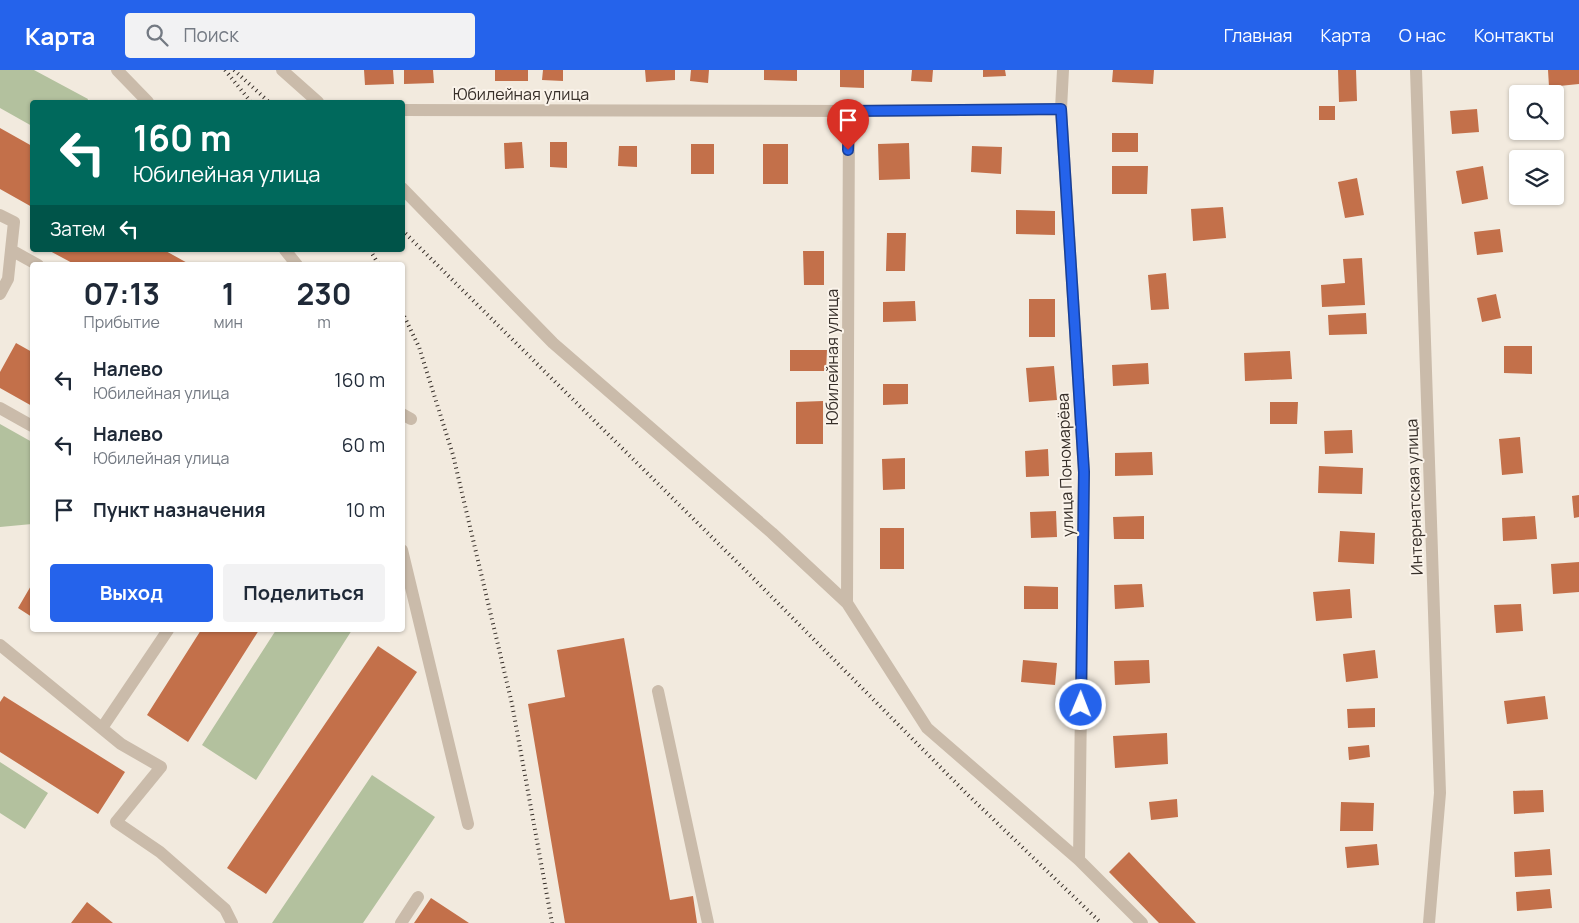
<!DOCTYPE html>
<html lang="ru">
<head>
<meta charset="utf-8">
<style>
	:root { --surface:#fff; --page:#f2f2f3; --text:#1f2937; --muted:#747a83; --accent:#2563eb }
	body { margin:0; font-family:Manrope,sans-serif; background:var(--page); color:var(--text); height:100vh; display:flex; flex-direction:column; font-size:19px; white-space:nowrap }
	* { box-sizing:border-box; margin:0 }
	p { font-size:16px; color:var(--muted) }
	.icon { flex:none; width:28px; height:28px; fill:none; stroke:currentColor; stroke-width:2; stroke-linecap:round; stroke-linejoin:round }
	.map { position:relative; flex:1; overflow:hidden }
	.details { position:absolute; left:30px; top:192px; width:375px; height:370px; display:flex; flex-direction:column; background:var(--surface); border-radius:5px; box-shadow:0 1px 4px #0004 }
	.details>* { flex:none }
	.top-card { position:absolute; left:30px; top:30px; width:375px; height:152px; border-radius:5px; box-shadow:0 1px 4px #0004; background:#00695c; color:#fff; overflow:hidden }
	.controls { position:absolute; left:1509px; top:15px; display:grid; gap:10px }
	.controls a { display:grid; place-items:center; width:55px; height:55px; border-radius:5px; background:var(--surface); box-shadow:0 1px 4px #0004; font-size:25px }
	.pin { position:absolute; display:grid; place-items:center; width:42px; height:42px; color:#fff; margin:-51px -21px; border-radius:50% 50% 50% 0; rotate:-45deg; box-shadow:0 0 5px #0007 }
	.pin .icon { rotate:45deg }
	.me { position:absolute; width:55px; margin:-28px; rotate:1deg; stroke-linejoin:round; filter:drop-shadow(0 0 4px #0008) }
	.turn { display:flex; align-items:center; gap:18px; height:105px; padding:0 20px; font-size:22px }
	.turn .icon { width:65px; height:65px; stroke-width:2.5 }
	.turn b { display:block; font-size:35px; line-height:42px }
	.then { display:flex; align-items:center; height:48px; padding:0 20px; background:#0003; gap:10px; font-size:19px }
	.eta { display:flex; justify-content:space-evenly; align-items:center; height:85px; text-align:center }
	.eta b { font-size:30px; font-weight:700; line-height:35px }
	.action { display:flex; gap:10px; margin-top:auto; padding:10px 20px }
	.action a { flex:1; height:58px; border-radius:5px; background:var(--accent); color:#fff; font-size:20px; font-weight:700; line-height:58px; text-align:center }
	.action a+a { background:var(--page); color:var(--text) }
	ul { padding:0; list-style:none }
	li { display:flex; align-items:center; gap:15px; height:65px; padding:0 20px }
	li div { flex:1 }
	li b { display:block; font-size:19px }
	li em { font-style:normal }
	header { display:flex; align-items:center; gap:30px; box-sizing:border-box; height:70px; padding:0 25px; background:var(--accent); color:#fff }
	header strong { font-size:24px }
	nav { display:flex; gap:28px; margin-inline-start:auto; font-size:18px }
	.search { width:350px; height:45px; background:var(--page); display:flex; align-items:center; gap:12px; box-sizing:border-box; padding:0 18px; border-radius:5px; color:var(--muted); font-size:19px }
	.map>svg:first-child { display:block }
</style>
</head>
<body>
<header>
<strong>Карта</strong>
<div class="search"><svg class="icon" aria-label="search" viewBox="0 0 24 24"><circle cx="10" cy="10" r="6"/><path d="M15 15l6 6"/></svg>Поиск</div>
<nav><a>Главная</a><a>Карта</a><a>О нас</a><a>Контакты</a></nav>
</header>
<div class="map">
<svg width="1579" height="853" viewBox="0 0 1579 853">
	<rect width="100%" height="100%" fill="#f2eade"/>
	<path fill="#b3c19e" d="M 0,0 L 34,0 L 88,29 L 87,32 L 32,32 L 32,56 L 0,38 Z
		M 0,354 L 32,372 L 32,454 L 0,457 Z
		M 276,560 L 352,560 L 256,710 L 202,675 Z
		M 0,692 L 48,723 L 25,759 L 0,743 Z
		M 372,705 L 435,747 L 363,853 L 272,853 Z"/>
	<path fill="#c3704a" d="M 364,0 L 393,0 L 394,14 L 365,15 Z
		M 404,0 L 433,0 L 434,13 L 404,14 Z
		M 495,0 L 528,0 L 528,11 L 495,11 Z
		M 543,0 L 563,0 L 563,11 L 542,10 Z
		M 645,0 L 675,0 L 675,10 L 646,12 Z
		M 691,0 L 709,0 L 708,13 L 690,11 Z
		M 764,0 L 797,0 L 797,11 L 764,10 Z
		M 840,0 L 864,0 L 864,18 L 840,17 Z
		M 912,0 L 933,0 L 932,12 L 911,11 Z
		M 983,0 L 1005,0 L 1006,6 L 983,7 Z
		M 1113,0 L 1154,0 L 1153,14 L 1112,12 Z
		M 1338,0 L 1356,0 L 1357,31 L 1339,32 Z
		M 1548,0 L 1579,0 L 1579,14 L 1549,17 Z
		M 1319,36 L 1335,36 L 1335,50 L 1319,50 Z
		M 1477,39 L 1479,62 L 1452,64 L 1450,41 Z
		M 0,58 L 32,76 L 32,137 L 0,119 Z
		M 1112,63 L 1138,63 L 1138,82 L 1112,82 Z
		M 522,72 L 524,98 L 505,99 L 504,73 Z
		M 550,72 L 567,72 L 567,98 L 550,97 Z
		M 909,73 L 910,109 L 879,110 L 878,74 Z
		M 691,74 L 714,74 L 714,104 L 691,104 Z
		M 763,74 L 788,74 L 788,114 L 763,114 Z
		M 619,76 L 637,76 L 637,97 L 618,96 Z
		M 972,76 L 1002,77 L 1001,104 L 971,102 Z
		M 1112,96 L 1148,96 L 1147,124 L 1112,124 Z
		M 1483,96 L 1488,129 L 1462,134 L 1456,101 Z
		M 1357,108 L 1364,145 L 1345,148 L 1338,112 Z
		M 1223,137 L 1226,168 L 1193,171 L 1191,139 Z
		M 1016,140 L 1055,141 L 1055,165 L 1016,164 Z
		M 1500,159 L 1503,182 L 1477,185 L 1474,162 Z
		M 887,163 L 906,163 L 905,201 L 886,201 Z
		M 48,180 L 164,180 L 191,195 L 76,195 Z
		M 803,181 L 824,181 L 824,215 L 804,215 Z
		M 1362,188 L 1365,235 L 1322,237 L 1321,215 L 1345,213 L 1343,189 Z
		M 1166,203 L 1169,239 L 1151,240 L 1148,205 Z
		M 1496,224 L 1501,248 L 1482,252 L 1477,228 Z
		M 1029,229 L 1055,229 L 1055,267 L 1029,267 Z
		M 915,231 L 916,251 L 883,252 L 883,232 Z
		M 1366,243 L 1367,264 L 1329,265 L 1328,245 Z
		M 16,273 L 32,282 L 32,336 L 0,318 L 0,302 Z
		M 1504,276 L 1532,276 L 1532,304 L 1504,303 Z
		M 790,280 L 827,280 L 826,301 L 790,301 Z
		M 1290,281 L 1292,309 L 1245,311 L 1244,283 Z
		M 1148,293 L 1149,314 L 1113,316 L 1112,295 Z
		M 1054,296 L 1057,330 L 1029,332 L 1026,298 Z
		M 883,314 L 908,314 L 908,334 L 883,335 Z
		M 823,331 L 823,374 L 796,374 L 796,332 Z
		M 1270,332 L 1298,332 L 1297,354 L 1270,354 Z
		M 1352,360 L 1353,383 L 1325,384 L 1324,361 Z
		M 1520,367 L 1523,403 L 1502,405 L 1499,369 Z
		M 1048,379 L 1049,406 L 1026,407 L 1025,381 Z
		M 1152,382 L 1153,405 L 1115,406 L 1115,383 Z
		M 905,388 L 905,419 L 883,420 L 882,389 Z
		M 1319,396 L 1363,398 L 1362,424 L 1318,423 Z
		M 1579,425 L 1579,447 L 1574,448 L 1572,426 Z
		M 1056,441 L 1057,467 L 1031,468 L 1030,442 Z
		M 1144,446 L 1144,469 L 1114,469 L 1113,447 Z
		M 1535,446 L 1537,469 L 1503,471 L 1502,448 Z
		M 880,458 L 904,458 L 904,499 L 880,499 Z
		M 1340,461 L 1375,463 L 1374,494 L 1338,492 Z
		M 1579,492 L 1579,522 L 1553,524 L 1551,494 Z
		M 32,514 L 32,547 L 18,538 Z
		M 1142,514 L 1144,537 L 1115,539 L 1114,515 Z
		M 1024,516 L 1058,517 L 1058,539 L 1024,539 Z
		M 1350,519 L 1352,548 L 1316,551 L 1313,522 Z
		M 1521,534 L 1523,561 L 1496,563 L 1494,535 Z
		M 201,560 L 259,560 L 188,672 L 147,645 Z
		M 624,568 L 670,830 L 693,826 L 697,853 L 565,853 L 528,634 L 565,627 L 557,580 Z
		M 378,576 L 417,602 L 266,824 L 227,798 Z
		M 1375,580 L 1378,608 L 1346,612 L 1343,584 Z
		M 1023,590 L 1057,593 L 1055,615 L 1021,612 Z
		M 1149,590 L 1150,613 L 1115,615 L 1114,591 Z
		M 4,626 L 125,702 L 98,744 L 0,682 L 0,632 Z
		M 1545,626 L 1548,649 L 1507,654 L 1504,631 Z
		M 1375,638 L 1375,657 L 1348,658 L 1347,639 Z
		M 1167,663 L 1168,694 L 1115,698 L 1113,666 Z
		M 1369,675 L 1370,687 L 1349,690 L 1348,677 Z
		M 1543,720 L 1544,742 L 1514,744 L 1513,721 Z
		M 1177,729 L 1178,747 L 1151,750 L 1149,732 Z
		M 1341,732 L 1374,733 L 1373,761 L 1340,761 Z
		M 1377,774 L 1379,795 L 1347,798 L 1345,777 Z
		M 1550,779 L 1552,805 L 1515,807 L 1514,782 Z
		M 1129,782 L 1196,853 L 1159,853 L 1109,802 Z
		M 1550,819 L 1552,838 L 1517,841 L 1516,822 Z
		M 431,828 L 469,853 L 414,853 Z
		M 87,832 L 113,853 L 71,853 Z"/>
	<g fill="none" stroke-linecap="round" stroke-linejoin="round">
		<path stroke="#cabbaa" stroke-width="12" d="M 117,0 L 148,32
			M 282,0 L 318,32
			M 1063,0 L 1061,39 L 1084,402 L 1079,790
			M 1416,0 L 1440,723 L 1429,853
			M 402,40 L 849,41 L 1061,39
			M 402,118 L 553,273 L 772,463 L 847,533 L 927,658 L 1079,790 L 1142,853
			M 0,145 L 14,152 L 11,180 L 38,195
			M 285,180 L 297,195
			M 0,224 L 8,209 L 11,180
			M 0,338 L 32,356
			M 402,344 L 411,349
			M 402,480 L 468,754
			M 847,533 L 849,41
			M 0,575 L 121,674 L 161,697 L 116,752 L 160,782 L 225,839 L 232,853
			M 658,621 L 708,853
			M 102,658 L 168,560
			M 401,853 L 418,827"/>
		<path stroke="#372f29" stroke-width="4" stroke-dasharray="1 4" stroke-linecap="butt" d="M 225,0 L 251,32
			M 234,0 L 269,32
			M 402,160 L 751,506 L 967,724 L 1101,853
			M 370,180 L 379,195
			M 402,242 L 419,277 L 453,385 L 512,634 L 552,853"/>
	</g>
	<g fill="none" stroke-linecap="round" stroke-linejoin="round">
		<defs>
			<path id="route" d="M 848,80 L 849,41 L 1061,39 L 1084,402 L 1081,635"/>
		</defs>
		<use href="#route" stroke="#184099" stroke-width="12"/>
		<use href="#route" stroke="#2563eb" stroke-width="9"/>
	</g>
	<g text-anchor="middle" stroke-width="4" stroke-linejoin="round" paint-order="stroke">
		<g font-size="16" fill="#372f29" stroke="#faf3ea">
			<text x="521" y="30">Юбилейная улица</text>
			<text transform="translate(832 287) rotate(-90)" y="6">Юбилейная улица</text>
			<text transform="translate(1065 395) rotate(-92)" y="6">улица Пономарёва</text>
			<text transform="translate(1414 427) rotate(-92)" y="6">Интернатская улица</text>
		</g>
	</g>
</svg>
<div class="controls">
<a><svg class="icon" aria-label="search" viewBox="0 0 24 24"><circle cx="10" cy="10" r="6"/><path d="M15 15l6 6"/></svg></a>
<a><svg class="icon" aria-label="layers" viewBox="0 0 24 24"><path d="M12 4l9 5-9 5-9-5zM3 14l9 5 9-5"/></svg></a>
</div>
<div class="pin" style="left:848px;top:80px;background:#d93025"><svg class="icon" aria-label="arrive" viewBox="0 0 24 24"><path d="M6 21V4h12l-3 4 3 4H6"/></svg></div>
<svg class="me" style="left:1081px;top:635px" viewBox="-20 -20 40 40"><circle r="17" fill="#2563eb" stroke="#fff" stroke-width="3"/><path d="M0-11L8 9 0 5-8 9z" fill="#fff"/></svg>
<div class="top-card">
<div class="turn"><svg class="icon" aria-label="left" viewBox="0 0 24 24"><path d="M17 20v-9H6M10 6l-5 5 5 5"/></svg><div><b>160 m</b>Юбилейная улица</div></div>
<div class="then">Затем<svg class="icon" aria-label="left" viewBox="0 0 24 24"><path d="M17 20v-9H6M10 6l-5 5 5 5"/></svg></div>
</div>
<section class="details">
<div class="eta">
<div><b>07:13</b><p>Прибытие</p></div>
<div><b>1</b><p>мин</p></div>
<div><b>230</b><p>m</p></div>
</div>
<ul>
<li><svg class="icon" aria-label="left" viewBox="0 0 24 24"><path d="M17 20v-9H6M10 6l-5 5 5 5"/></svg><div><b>Налево</b><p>Юбилейная улица</p></div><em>160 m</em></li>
<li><svg class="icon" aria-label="left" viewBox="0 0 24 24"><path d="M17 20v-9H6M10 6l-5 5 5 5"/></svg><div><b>Налево</b><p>Юбилейная улица</p></div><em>60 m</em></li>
<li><svg class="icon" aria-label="arrive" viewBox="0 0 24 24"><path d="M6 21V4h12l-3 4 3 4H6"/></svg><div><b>Пункт назначения</b></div><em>10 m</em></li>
</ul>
<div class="action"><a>Выход</a><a>Поделиться</a></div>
</section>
</div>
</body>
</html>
